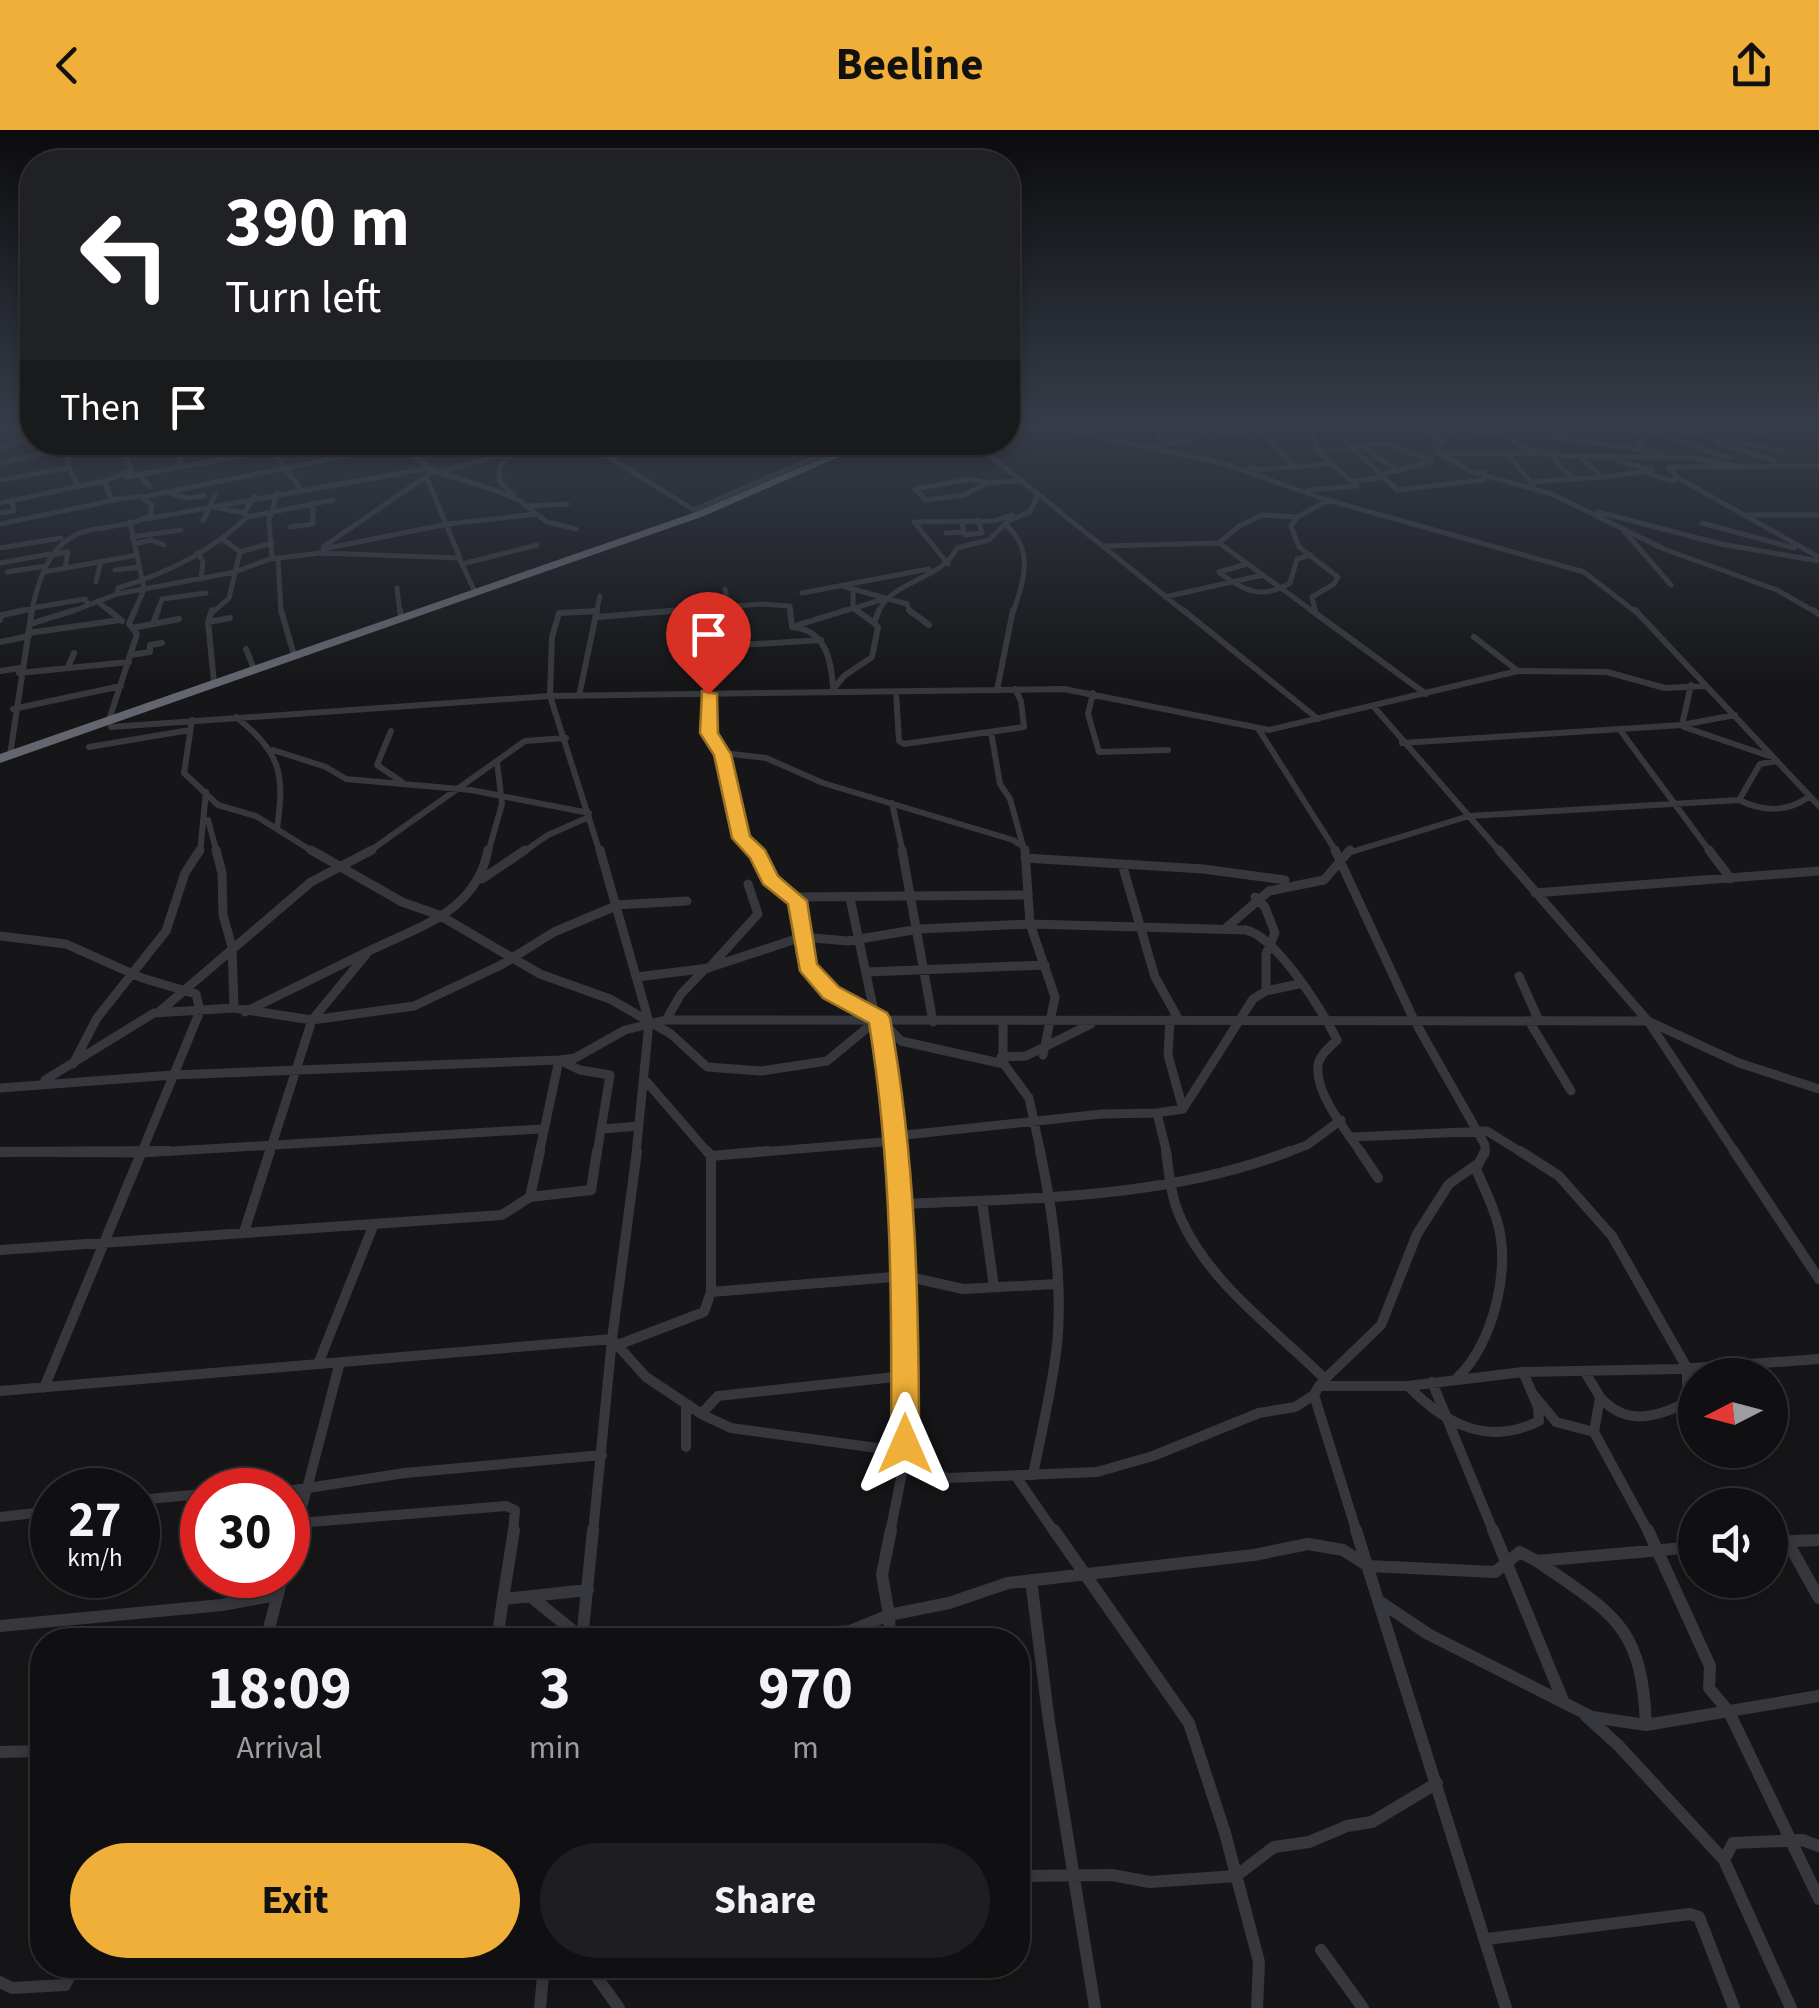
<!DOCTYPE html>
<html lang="en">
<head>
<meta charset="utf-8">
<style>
	:root { --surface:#101012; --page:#1e1e20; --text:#f1f3f6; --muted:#9c9d9f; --line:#303032; --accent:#efaf38 }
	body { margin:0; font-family:"Source Sans 3",sans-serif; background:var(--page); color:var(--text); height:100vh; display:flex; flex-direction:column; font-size:38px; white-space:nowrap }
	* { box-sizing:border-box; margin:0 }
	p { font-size:32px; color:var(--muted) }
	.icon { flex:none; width:55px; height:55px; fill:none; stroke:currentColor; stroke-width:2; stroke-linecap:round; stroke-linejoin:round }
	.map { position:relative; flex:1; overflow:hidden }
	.side { position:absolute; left:30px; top:1498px; width:1000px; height:350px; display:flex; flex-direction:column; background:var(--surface); border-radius:40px; box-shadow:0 5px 15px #0003,0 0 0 2px var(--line) }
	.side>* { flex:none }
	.banner { position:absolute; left:20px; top:20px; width:1000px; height:305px; border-radius:40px; box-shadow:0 5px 15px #0003,0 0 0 2px var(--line); background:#202124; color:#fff; overflow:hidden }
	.needle { width:65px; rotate:264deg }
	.tools { position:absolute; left:1678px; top:1228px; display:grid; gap:20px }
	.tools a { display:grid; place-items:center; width:110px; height:110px; border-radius:50%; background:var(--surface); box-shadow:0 5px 15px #0003,0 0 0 2px var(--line); font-size:50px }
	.speed { position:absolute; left:30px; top:1338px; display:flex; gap:20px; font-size:50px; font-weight:700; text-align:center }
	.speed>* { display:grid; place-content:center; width:130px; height:130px; border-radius:50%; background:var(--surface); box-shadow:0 5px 15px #0003,0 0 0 2px var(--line); line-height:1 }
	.speed small { font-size:25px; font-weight:400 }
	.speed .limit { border:15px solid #d22; background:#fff; color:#111 }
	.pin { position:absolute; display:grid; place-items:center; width:85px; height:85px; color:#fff; margin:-102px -42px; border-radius:50% 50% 50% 0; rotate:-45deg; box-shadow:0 0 10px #0007 }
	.pin .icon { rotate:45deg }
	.me { position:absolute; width:110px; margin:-55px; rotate:0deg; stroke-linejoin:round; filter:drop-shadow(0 0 8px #0008) }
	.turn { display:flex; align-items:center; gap:35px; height:210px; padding:0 40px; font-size:45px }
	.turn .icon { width:130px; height:130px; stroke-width:2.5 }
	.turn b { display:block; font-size:70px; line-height:85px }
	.then { display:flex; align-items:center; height:95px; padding:0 40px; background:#0003; gap:20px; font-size:38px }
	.eta { display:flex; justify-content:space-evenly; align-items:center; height:170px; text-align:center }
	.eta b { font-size:60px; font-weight:700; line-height:70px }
	.cta { display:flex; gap:20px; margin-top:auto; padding:20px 40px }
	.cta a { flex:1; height:115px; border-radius:60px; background:var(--accent); color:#111; font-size:40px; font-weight:700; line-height:115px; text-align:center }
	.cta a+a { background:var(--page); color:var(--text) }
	header { display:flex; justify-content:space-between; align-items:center; height:130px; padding:0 40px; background:var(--accent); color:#111; font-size:45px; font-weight:700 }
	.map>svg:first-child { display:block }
</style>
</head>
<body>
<header><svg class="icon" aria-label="back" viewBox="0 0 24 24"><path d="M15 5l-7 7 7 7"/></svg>Beeline<svg class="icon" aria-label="share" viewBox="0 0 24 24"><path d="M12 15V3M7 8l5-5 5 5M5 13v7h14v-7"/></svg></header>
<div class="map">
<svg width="1819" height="1878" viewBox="0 0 1819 1878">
	<rect width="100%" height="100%" fill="#161618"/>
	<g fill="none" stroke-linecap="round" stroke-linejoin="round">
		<path stroke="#37383d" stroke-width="5" d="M 1024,291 L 1222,333 L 1324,369 L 1584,442 L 1637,483
			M 1196,291 C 1222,311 1255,299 1284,291
			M 1253,291 L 1294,337
			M 1308,291 L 1317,320 L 1357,356 L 1308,360
			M 1324,291 L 1397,360 L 1482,350 L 1486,347 L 1483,342
			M 1429,291 L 1425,296 L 1443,311 L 1435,316 L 1438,323
			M 1459,291 L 1472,300 L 1509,307 L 1520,316 L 1560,326 L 1692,328
			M 1539,291 L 1568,300
			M 1620,291 L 1730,328
			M 1686,291 L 1758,301 L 1819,299
			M 1646,295 L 1783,321
			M 1307,296 L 1374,291
			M 1628,297 L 1641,307 L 1640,315 L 1646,322
			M 1158,305 L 1171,314
			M 1547,306 L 1662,323
			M 1411,307 L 1463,300 L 1460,297
			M 1511,307 L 1556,305 L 1600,291
			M 176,312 L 181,337
			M 239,312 L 265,318
			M 267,312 L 300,359
			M 585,312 L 697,382
			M 973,312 L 1186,483
			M 1718,313 L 1775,331
			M 11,314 L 19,291
			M 398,314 L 434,341 L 497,361 L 520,371 L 547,392 L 576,399
			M 1154,316 L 1184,312 L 1209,302
			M 1362,316 L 1396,340
			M 1353,317 L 1384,313 L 1432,331
			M 0,318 L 32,307
			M 328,320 L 359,312
			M 1316,320 L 1354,319
			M 1506,322 L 1533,355
			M 275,323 L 320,313
			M 513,323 L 500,336 L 499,351 L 514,366
			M 1438,323 L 1472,342 L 1552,364 L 1664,419 L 1777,460 L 1817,483
			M 1438,323 L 1545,324
			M 1551,323 L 1560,337 L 1576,349
			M 125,325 L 149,312
			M 1687,327 L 1743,337
			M 1618,331 L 1652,340
			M 0,333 L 58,320 L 69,324 L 68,336 L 78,356
			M 1250,337 L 1260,340 L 1327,334
			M 440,342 L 548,312
			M 138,344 L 150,357
			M 1384,344 L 1429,332
			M 426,346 L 460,428
			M 126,347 L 273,320
			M 1602,347 L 1643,342 L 1672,351 L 1678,348 L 1819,427
			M 1678,348 L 1668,337 L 1819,336
			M 971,349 L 987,353 L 964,365 L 926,370 L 915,359 Z
			M 0,350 L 70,338
			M 1355,351 L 1385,347
			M 1530,352 L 1602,347 L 1580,326
			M 987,353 L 1019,351
			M 169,363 L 187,368 L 204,366
			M 143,367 L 399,315
			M 0,373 L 104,351
			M 527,376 L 567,374
			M 213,377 L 244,383
			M 693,380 L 851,312
			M 1598,382 L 1721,414 L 1819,431
			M 0,383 L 14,381 L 12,370
			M 1748,385 L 1819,385
			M 247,387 L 333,370
			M 1297,387 L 1291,396 L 1299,417 L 1338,447 L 1334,454 L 1312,467 L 1316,483
			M 146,389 L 430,338
			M 203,391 L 215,365
			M 961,391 L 965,405 L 982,403 L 978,390
			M 130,392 L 144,459 L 134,483
			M 1702,393 L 1794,418
			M 0,394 L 115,370
			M 1005,394 C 1035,420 1024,449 1013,483
			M 290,397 L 313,394 L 313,373
			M 1624,401 L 1671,455
			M 946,403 L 964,402
			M 132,407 L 181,400
			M 1219,413 L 1239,396 L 1262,385 L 1297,387 L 1329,370
			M 135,414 L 151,410 L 164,415
			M 1103,416 L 1219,413 L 1315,483
			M 323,417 L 434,341
			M 0,418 L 61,408
			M 323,419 L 448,394 L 537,384
			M 240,422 L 272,413
			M 197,423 L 203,431 L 201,449
			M 50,425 L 68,422 L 65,438
			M 272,428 L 269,391 L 277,363
			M 278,428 L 281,483
			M 0,433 L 50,424
			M 462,434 L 537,415
			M 948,434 L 914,392 L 994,391 L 1012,385
			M 1247,434 L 1219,442 C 1243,461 1262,470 1290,453 L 1297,429 L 1311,425
			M 115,440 L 140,437
			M 7,442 L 46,436
			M 44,442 L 137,425
			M 96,452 L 101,431
			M 842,456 L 907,474
			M 397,458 L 400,483
			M 725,459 L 729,483
			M 853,460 L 853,478 L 860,483
			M 802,463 L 929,439
			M 117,464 L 235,442 L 270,429 L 321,423 L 459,428 L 475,462
			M 1165,467 L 1263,445
			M 97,471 L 112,483
			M 906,473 L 911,483
			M 32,478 L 85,469 L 88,474
			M 13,483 L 32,479
			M 31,483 C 40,444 51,406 95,399 C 114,396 132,395 150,386 L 152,375 L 140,366 L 112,370 L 104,351 L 132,341 L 118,312
			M 68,483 L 117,464 L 118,458 C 165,444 211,422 247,387 L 244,383 L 254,367
			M 157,483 L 162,469 L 206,463
			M 212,483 L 229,468 L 240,422 L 224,410
			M 561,483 L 597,481
			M 596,483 L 600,466
			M 650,483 L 762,474 L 790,476 L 791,483
			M 838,483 L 884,469
			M 878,483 C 892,449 941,451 957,418 L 989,410 L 1008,391 L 1030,382 L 1038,365"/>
		<path stroke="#37383d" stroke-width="6" d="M 109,480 L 122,491
			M 212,480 L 208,492 L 214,552
			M 281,480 L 294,525
			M 400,480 L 401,487
			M 790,480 L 792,497 C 825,500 831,528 833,557
			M 856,480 L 874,493
			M 909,480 L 929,495
			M 1183,480 L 1318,589
			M 1311,480 L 1426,564
			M 1635,480 L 1819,676
			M 1813,480 L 1819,484
			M 597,481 L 559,483 L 552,507 L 550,566 L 600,723
			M 679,482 L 685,511 L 705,548 L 710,598 L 723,623 L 741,709 L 756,723
			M 598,487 L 681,480
			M 0,490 L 2,485 L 25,480
			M 208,492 L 230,488
			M 30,494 L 75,480
			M 153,494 L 158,480
			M 795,496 L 846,480
			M 132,498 L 179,489
			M 683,499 L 721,495 L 728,480
			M 28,503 L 120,490
			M 0,512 L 29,506
			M 246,519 L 254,539
			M 130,525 L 150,522 L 150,515 L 162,513
			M 698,526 L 726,516 L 821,510
			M 68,537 L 74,523
			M 0,541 L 20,538
			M 1518,541 L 1607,542 L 1665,558 L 1705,556
			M 19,543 L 129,532
			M 997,560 L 1013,480
			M 831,562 L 844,546 L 872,527 L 878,497 L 874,493 L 879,480
			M 896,562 L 899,611 L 904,614 L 1024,597 L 1021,571 L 1015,559
			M 1093,563 L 1088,584 L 1099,622 L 1168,620
			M 579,566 L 597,480
			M 1374,577 L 1501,723
			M 13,579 L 121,556
			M 236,587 C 281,623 285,643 277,699
			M 109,590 L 137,504 L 129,494 L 135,480
			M 192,590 L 184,643 L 218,675 L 256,686 L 315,723
			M 1682,595 L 1691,555
			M 111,597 L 550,566 L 1064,559 L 1269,600 L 1518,541 L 1474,507
			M 1684,597 L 1769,626
			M 1259,600 L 1337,723
			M 1620,600 L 1711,723
			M 391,601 L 377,635 L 402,652
			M 991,602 L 1000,654 L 1010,669 L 1025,723
			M 1402,613 L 1682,595 L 1735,585
			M 89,617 L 190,600
			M 273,620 L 326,637 L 346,649 L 471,660 L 589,683
			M 723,623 L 766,628 L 823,653 L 1013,710 L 1025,718
			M 10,625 L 32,480
			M 1739,670 L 1760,634 L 1777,631
			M 892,673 L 903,723
			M 208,690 L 217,723
			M 200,723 L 206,662
			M 367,723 L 525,611 L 566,608
			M 488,723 L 502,674 L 497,632
			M 522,723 L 548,705 L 589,687
			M 1348,723 L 1469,686 L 1739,670 C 1764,682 1787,683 1810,666"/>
		<path stroke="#37383d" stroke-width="9" d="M 216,720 L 222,743 L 223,785 L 232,817 L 234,878
			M 311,720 L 402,772 L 439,785 L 540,844 L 610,869 L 671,904 L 707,937 L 761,941 L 827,931 L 879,888
			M 600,720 L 649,892 L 636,1024
			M 753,720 L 770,750 L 797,771 L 807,836 L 831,862 L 879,888 L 901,911 L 1004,934 L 1029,968 L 1041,1024
			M 902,720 L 933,892
			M 1025,720 L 1030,794 L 1055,867 L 1043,925
			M 1335,720 L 1413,888 L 1485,1015 L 1485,1024
			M 1499,720 L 1648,891 L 1736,1024
			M 1709,720 L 1731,749
			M 1025,728 L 1203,739 L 1285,750
			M 1122,734 L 1155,847 L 1179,890
			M 482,749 L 525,720
			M 1535,763 L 1819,741
			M 795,767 L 1028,765
			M 1255,767 L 1265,777 L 1275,803 L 1266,824 L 1266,861
			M 850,768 L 894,976 L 897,1024
			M 615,775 L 687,771
			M 1226,798 L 1269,761 L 1324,750 L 1350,720
			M 0,806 L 66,814 L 142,848 L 196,864 L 200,881 L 141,1024
			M 369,821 C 420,796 476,782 488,720
			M 867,842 L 1045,835
			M 1519,846 L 1539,891
			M 637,847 L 709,838 L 758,784 L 748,754
			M 159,882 L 311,752 L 372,720
			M 245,882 L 369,821 L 312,890 L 269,1024
			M 666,890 L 681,864 L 705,839 L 802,807 L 848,811 L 919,799 L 1030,794 L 1246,800 C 1277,807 1323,882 1337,910 C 1330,917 1319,925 1318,936 C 1315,964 1347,1002 1362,1024
			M 1529,891 L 1571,961
			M 1003,892 L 1003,932
			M 1001,927 L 1026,926 L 1091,894
			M 73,934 L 97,888 L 166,801 L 185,743 L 200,720
			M 45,950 L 154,883 L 234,878 L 312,890 L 414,876 L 501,835 L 554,802 L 618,775
			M 646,951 L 709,1024
			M 0,958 L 173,945 L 559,930 L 575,928 L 625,900 L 666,890 L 1648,891 L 1739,933 L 1819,959
			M 1183,979 L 1253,869 L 1266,861 L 1299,854
			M 603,999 L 638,996
			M 896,1006 L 1102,984 L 1157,983
			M 1352,1007 L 1487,1001 L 1524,1024
			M 0,1022 L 141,1023 L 541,999
			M 539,1024 L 559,930 L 580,940 L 610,945 L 597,1024
			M 738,1024 L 895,1011
			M 1167,1024 L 1157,983 L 1183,979 L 1168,925 L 1170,890
			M 1283,1024 L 1307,1015 L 1341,990"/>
		<path stroke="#37383d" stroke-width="10" d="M 707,1021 L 711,1026 L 711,1162 L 905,1146 L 963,1159 L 1056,1154
			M 1166,1021 C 1169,1044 1171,1068 1181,1089 C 1209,1153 1277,1201 1325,1249 L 1319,1256
			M 1360,1021 L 1378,1048
			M 1520,1021 L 1559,1046 L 1612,1106 L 1687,1238 L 1687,1272 C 1656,1288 1625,1296 1600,1267
			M 1734,1021 L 1819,1149
			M 0,1022 L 169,1021
			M 711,1026 L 768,1021
			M 530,1067 L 540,1021
			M 530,1067 L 591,1060 L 597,1021
			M 982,1071 L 994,1157
			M 899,1074 C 1028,1068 1168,1069 1290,1021
			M 244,1102 L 270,1021
			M 0,1120 L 502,1085 L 530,1067
			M 615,1216 L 704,1182 L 711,1162
			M 318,1234 L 374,1094
			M 1585,1242 L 1600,1267 L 1594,1302
			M 1458,1247 C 1493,1214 1512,1137 1497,1091 C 1492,1073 1483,1056 1476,1039 L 1485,1021
			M 1325,1249 L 1381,1195 L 1417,1104 L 1449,1054 L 1476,1035
			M 1432,1252 L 1494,1403
			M 1408,1256 C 1444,1293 1487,1317 1539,1291 L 1538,1277 L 1523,1242
			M 44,1258 L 142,1021
			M 0,1261 L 612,1209 L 646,1247 L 703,1285 L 731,1298 L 877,1318 L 948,1348 L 1097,1342 L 1153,1326 L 1259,1283 L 1295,1277 L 1314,1265
			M 1532,1263 L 1556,1292 L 1594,1302 L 1649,1403
			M 686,1274 L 686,1317
			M 701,1284 L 718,1266 L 904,1246
			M 1033,1345 C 1041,1304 1051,1263 1056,1223 C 1064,1161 1053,1082 1040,1021
			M 1017,1348 L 1055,1403
			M 288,1361 L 405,1343 L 602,1325
			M 138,1370 L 202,1364
			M 0,1387 L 52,1381
			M 298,1393 L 340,1232
			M 295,1403 L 298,1393 L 506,1376 L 515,1380 L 513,1403
			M 593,1403 L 612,1209 L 637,1021
			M 890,1403 L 905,1328 L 905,1146 L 897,1021
			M 1357,1403 L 1314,1265 L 1319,1256 L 1408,1256 L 1523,1242 L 1678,1239 L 1819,1229"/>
		<path stroke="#37383d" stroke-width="12" d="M 514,1400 L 503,1469 L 588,1460
			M 891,1400 L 882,1445 L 889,1485 L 949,1473 L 1008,1453 L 1254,1425 L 1308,1414 L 1343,1420 L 1368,1436 L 1495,1442 L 1520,1422 L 1537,1431 L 1695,1417
			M 1054,1400 L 1189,1593 L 1225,1703 L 1259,1832 L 1257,1878
			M 1356,1400 L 1506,1878
			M 1493,1400 L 1564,1573
			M 1648,1400 L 1710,1536 L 1709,1558 L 1729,1582 L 1819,1769
			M 1787,1411 L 1819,1468
			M 1770,1412 L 1819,1410
			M 288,1430 L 296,1400
			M 1537,1431 C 1612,1484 1642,1493 1646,1595
			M 1031,1450 L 1049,1592 L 1095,1878
			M 530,1466 L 582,1508
			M 1379,1471 L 1428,1504 L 1592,1587 L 1646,1595 L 1819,1566
			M 0,1496 L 222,1475 L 277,1465
			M 266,1510 L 283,1445
			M 497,1510 L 503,1469
			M 582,1510 L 593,1400
			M 721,1510 L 850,1501 L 889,1485 L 890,1510
			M 1586,1586 L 1619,1616 L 1724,1730 L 1791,1878
			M 0,1622 L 42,1621
			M 1724,1730 L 1733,1713 L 1802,1710 L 1819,1716
			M 1018,1746 L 1112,1745 L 1150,1752 L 1236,1746 L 1274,1717 L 1309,1712 L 1347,1696 L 1372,1692 L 1437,1653
			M 1487,1809 L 1690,1784 L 1699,1787 L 1734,1878
			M 1321,1820 L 1363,1878
			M 588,1835 L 619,1878
			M 0,1852 L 12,1858 L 65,1855 L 75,1835
			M 540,1878 L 544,1835"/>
		<path fill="#63666e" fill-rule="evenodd" d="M 860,312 L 873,312 L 704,386 L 0,633 L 0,624 L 696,382 Z"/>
	</g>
	<linearGradient id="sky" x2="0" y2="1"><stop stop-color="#0c0c0d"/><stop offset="0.53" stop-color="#363c48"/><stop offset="1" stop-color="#363c48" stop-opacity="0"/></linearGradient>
	<rect width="1819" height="554" fill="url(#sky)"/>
	<path fill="#efaf38" stroke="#9b7224" stroke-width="2.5" d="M 702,561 L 717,564 L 718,603 L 731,624 L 750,706 L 765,720 L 778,746 L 807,771 L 817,834 L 839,857 L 887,883 L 890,888 C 916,1030 919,1170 919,1314 L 915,1324 L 905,1328 L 895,1324 L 891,1314 C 892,1172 892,1033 869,893 L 823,868 L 800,841 L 788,774 L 763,754 L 750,728 L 732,708 L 714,625 L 700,603 Z"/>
</svg>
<div class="tools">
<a><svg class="needle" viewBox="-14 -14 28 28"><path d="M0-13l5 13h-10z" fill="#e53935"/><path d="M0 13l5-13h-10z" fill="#9c9d9f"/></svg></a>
<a><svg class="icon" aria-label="sound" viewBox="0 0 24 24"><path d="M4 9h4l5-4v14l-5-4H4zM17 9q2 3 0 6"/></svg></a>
</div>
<div class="speed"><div>27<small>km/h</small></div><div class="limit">30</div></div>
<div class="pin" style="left:708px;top:564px;background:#d93025"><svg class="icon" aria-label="arrive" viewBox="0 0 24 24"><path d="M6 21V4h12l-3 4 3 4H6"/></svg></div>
<svg class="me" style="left:905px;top:1314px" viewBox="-20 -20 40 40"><path d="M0-17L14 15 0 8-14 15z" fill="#efaf38" stroke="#fff" stroke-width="4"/></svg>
<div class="banner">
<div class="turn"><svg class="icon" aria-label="left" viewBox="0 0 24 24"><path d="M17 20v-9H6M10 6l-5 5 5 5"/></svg><div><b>390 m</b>Turn left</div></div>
<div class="then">Then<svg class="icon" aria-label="arrive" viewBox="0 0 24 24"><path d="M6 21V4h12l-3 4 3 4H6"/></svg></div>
</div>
<section class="side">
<div class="eta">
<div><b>18:09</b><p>Arrival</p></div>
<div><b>3</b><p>min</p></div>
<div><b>970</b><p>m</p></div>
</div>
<div class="cta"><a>Exit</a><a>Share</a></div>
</section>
</div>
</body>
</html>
